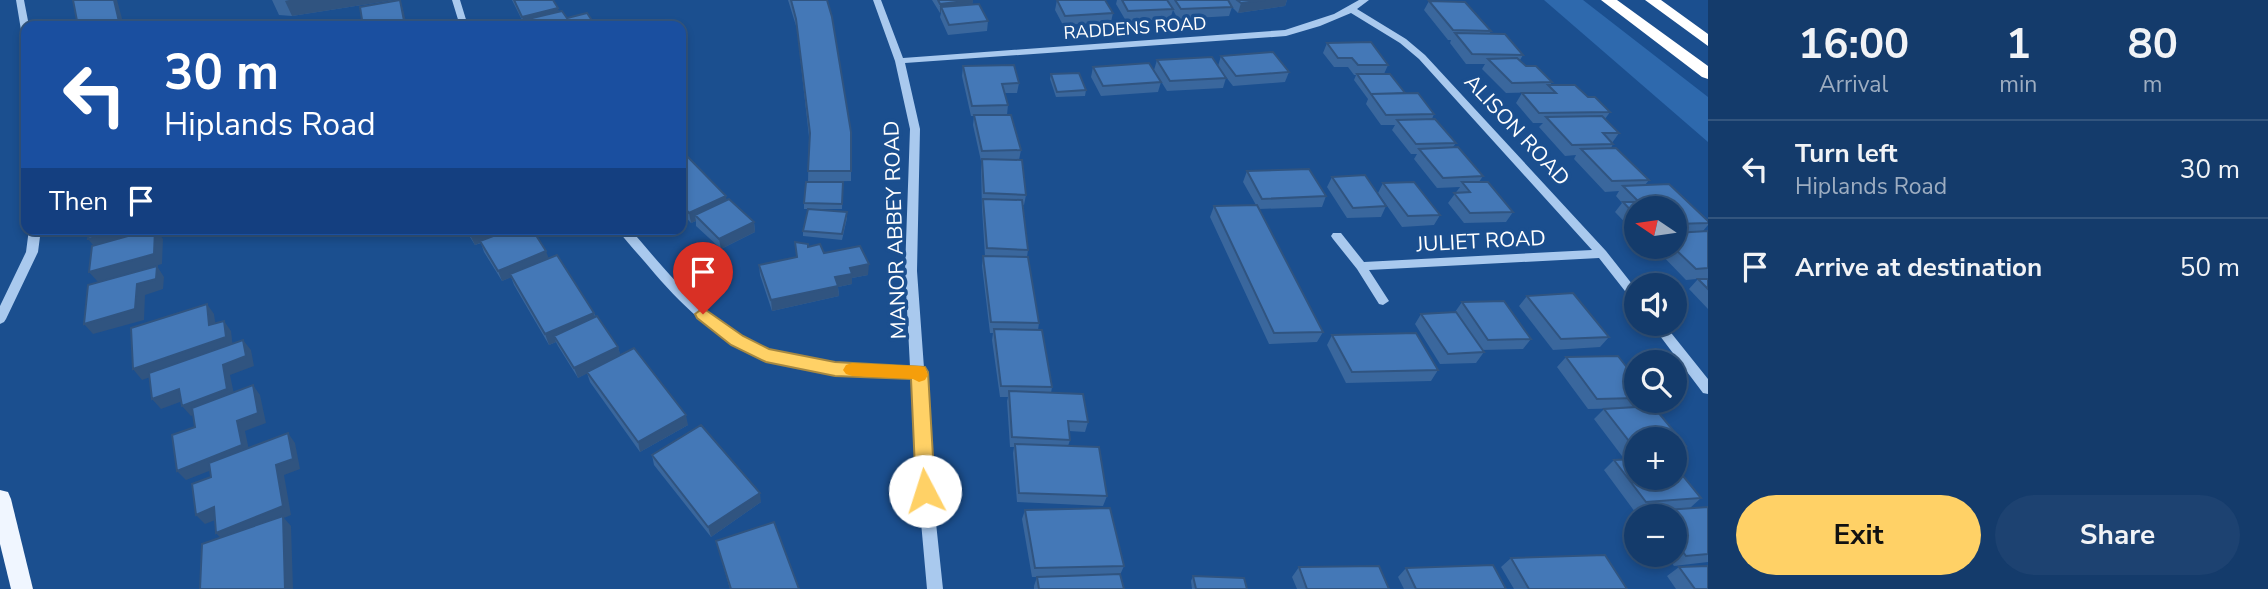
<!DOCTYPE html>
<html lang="en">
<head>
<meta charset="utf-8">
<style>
	:root { --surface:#143b6b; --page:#1d4271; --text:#f1f3f6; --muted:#9dadc1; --line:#33557e; --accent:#ffd166 }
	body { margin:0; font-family:"Nunito Sans",sans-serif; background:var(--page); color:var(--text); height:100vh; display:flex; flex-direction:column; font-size:26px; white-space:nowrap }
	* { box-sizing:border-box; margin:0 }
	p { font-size:23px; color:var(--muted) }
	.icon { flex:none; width:38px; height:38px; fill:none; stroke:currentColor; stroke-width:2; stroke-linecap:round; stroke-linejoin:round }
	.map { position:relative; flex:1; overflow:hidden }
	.drawer { display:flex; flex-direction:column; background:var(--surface); width:560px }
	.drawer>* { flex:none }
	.hud { position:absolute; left:21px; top:21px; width:665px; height:214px; border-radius:14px; box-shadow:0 4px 10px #0003,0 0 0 2px var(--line); background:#1a4fa0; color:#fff; overflow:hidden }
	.needle { width:46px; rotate:283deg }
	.tools { position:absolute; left:1624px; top:196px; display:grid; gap:14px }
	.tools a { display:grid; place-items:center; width:63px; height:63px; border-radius:50%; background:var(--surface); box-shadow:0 4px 10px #0003,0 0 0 2px var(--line); font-size:35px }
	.pin { position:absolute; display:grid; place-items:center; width:60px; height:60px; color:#fff; margin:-72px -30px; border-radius:50% 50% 50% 0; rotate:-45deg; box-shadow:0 0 7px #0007 }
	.pin .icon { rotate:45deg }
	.me { position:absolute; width:77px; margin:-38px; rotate:355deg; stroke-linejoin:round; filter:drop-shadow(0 0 5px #0008) }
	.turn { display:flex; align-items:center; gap:24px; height:147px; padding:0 28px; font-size:32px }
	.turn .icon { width:91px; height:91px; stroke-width:2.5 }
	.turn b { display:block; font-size:49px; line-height:60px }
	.then { display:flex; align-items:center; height:66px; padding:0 28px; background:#0003; gap:14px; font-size:26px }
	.eta { display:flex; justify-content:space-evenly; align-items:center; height:119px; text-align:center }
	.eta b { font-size:42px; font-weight:700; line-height:49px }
	.primary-button { display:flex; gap:14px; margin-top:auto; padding:14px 28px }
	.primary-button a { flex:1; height:80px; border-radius:42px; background:var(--accent); color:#111; font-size:28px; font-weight:700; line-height:80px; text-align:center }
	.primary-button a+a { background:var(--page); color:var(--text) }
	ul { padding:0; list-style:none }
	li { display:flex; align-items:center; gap:21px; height:98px; padding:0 28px; border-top:2px solid var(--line) }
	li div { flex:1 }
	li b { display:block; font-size:26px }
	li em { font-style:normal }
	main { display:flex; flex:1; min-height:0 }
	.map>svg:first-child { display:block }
</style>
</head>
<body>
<main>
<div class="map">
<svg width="1708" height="589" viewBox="0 0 1708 589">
	<rect width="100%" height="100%" fill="#1b4f8f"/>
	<path fill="#2e69ad" d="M 1544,0 L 1583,0 L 1708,97 L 1708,142 Z"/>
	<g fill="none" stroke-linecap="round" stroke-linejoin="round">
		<path fill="#a9c9ee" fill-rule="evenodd" d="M 16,0 L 24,0 L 29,26 L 26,26 L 26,39 L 22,36 Z
			M 452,0 L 460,0 L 468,26 L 460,26 Z
			M 873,0 L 881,0 L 903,58 L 1285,30 L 1334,14 L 1359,0 L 1369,0 L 1357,9 L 1406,39 L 1425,55 L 1606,251 L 1636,289 L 1636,301 L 1632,300 L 1599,258 L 1369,270 L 1389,301 L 1383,305 L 1379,304 L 1357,269 L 1333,239 L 1331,236 L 1333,233 L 1341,233 L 1364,262 L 1592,250 L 1419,59 L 1400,43 L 1351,13 L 1320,26 L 1286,36 L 905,63 L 920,129 L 917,271 L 924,368 L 926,372 L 924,375 L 930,466 L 943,589 L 927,589 L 916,466 L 911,377 C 869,375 825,376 784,365 C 730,351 691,315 655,274 C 643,259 629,245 617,229 L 630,229 C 670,275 712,330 771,352 C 815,367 864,365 910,367 L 905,271 L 910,129 L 895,61 Z
			M 29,229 L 41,229 L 38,252 L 6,319 L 4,322 L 0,324 L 0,306 L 26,252 Z
			M 1651,324 L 1664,324 L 1708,379 L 1708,394 L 1703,393 Z"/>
		<path fill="#f0f6ff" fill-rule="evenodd" d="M 0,490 L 8,492 L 11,499 L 33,589 L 11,589 L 0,544 Z"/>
		<path fill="#fff" fill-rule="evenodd" d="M 1601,0 L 1617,0 L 1708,66 L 1708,79 L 1702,77 Z
			M 1645,0 L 1661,0 L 1708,34 L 1708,46 Z"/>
	</g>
	<path fill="#3a679d" d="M 272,0 L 394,0 L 292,16 L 279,15 Z
		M 512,0 L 553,0 L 559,12 L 567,18 L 595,26 L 529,26 L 529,25 L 525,26 Z
		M 788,0 L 827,0 L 851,132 L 851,181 L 808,182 L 809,137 L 797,29 Z
		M 932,0 L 973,0 L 972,4 L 988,21 L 987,31 L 948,35 L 940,17 L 941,13 L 940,13 Z
		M 1057,0 L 1113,13 L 1111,22 L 1063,25 L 1055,10 Z
		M 1117,0 L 1287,0 L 1285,6 L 1238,13 L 1232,7 L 1229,16 L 1178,19 L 1173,10 L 1170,19 L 1126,21 L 1116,4 Z
		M 1429,1 L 1491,31 L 1489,34 L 1523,55 L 1520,60 L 1526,66 L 1552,82 L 1550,85 L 1588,97 L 1610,112 L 1605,119 L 1619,133 L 1612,143 L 1613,144 L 1611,148 L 1649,180 L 1645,185 L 1708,221 L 1708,225 L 1703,231 L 1708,231 L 1708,278 L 1686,280 L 1654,247 L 1675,247 L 1675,208 L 1636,208 L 1636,234 L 1615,212 L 1622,203 L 1616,196 L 1619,191 L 1605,192 L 1574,159 L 1576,155 L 1565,156 L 1539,127 L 1543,123 L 1533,123 L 1516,103 L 1522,93 L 1544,93 L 1544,92 L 1506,93 L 1482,69 L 1485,64 L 1466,64 L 1450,43 L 1451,40 L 1448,40 L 1424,10 Z
		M 1327,43 L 1388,65 L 1384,74 L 1405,93 L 1434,114 L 1432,119 L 1456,143 L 1453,147 L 1483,176 L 1479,182 L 1513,212 L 1506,222 L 1464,223 L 1448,203 L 1460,187 L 1437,188 L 1414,159 L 1417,154 L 1411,154 L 1392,130 L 1395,125 L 1381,125 L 1366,104 L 1368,99 L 1354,80 L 1356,75 L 1354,75 L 1348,67 L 1334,67 L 1323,53 Z
		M 1221,56 L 1289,72 L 1285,82 L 1233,86 L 1222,72 L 1226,78 L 1223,88 L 1167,91 L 1154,70 L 1157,60 L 1218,66 Z
		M 963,66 L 1019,83 L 1017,93 L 1005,93 L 1008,105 L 1007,115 L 1021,150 L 1019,160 L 1011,160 L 1026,195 L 1024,205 L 1023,205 L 1028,250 L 1027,257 L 1039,323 L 1038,330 L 1052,387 L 1051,393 L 1088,422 L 1085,432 L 1069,431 L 1070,440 L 1068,446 L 1107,496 L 1103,506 L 1017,502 L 1013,453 L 1014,447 L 1010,447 L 1007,401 L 1008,397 L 1000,397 L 992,340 L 993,333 L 990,333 L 982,266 L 983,256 L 985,256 L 982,209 L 981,169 L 982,161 L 981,161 L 973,125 L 974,116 L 971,116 L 962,76 Z
		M 1093,67 L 1161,82 L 1158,92 L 1101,96 L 1091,77 Z
		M 1051,74 L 1086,90 L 1085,96 L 1056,97 L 1050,79 Z
		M 681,150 L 727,200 L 754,222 L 755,232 L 721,249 L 696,226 L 696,221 L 691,223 L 681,212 Z
		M 1247,171 L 1326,196 L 1322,207 L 1259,209 L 1323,332 L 1317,342 L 1269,344 L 1210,217 L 1214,206 L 1256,205 L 1243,182 Z
		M 1332,177 L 1386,206 L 1381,217 L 1347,218 L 1327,187 Z
		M 843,182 L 842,209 L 804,209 L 804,203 Z
		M 1383,183 L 1440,215 L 1434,225 L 1402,227 L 1378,193 Z
		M 847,212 L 847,218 L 842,240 L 803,236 L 803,231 Z
		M 465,229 L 532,229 L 549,259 L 594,313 L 596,317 L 618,347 L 620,355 L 688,425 L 640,452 L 590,382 L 587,373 L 578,378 L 558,346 L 556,342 L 549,345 L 514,285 L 511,277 L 502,281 L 484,252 L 481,243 L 475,245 Z
		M 808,247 L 868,275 L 852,278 L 852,284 L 838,287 L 839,296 L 772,311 L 760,275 L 759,265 L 796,257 Z
		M 1698,279 L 1708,279 L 1708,309 L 1689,289 Z
		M 1527,296 L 1609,337 L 1600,347 L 1553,350 L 1519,306 Z
		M 1462,302 L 1531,339 L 1523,349 L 1482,350 L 1484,352 L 1476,363 L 1440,364 L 1415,324 L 1421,314 L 1455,312 Z
		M 1332,335 L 1438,370 L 1431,381 L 1346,383 L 1327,345 Z
		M 1566,357 L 1636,379 L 1636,401 L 1647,401 L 1641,407 L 1686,446 L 1675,456 L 1675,439 L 1636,439 L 1636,478 L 1701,498 L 1690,508 L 1635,512 L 1604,470 L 1614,460 L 1625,460 L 1594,419 L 1604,409 L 1631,408 L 1588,409 L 1557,367 Z
		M 652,455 L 761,502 L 711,537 L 654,465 Z
		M 1708,507 L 1708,562 L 1674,566 L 1666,555 L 1675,555 L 1675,516 L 1646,516 L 1652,511 Z
		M 1025,510 L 1124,566 L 1120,575 L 1124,589 L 1034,589 L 1034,586 L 1037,577 L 1040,577 L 1032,577 L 1022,519 Z
		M 716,541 L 799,589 L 730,589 Z
		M 1511,558 L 1627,589 L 1514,589 L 1501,567 Z
		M 1299,567 L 1389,589 L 1297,589 L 1292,577 Z
		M 1679,567 L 1708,589 L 1676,589 L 1667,576 Z
		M 1406,568 L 1506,589 L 1404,589 L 1398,577 Z
		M 1193,576 L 1247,589 L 1192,589 L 1191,581 Z"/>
	<path fill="#305480" d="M 114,0 L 117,0 L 124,26 L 120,26 Z
		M 289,0 L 394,0 L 292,16 L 285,1 Z
		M 400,0 L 403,9 L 407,26 L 405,26 Z
		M 973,0 L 972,10 L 941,7 L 941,13 L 940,13 L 940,4 Z
		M 1265,0 L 1287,0 L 1285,6 L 1238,13 L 1241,3 Z
		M 558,8 L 560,18 L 528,19 L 529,25 L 525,26 L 522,17 Z
		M 726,196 L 728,207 L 695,215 L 696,221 L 691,223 L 689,213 Z
		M 754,222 L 755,232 L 721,249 L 719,239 Z
		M 128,229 L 153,229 L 97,250 L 88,239 Z
		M 156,229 L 163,239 L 162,264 L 98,282 L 89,272 Z
		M 485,229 L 514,229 L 475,245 L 470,235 Z
		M 546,251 L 550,262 L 502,281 L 498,271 Z
		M 869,264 L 868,275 L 852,278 L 852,284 L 838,287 L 839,296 L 772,311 L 771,300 L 835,277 L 850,268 Z
		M 157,266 L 164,277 L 163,289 L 145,295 L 144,320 L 93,334 L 84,324 L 137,284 Z
		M 207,304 L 214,314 L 217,336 L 209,325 Z
		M 594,313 L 597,323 L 554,336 L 556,342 L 549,345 L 545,334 Z
		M 224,321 L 231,331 L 233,348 L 142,380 L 133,369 Z
		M 243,340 L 251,350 L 254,366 L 230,375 L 235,399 L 191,416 L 182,406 L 223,365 Z
		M 618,347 L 621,357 L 578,378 L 574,368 Z
		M 253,385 L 260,395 L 266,423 L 245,431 L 250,455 L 186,480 L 177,471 L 237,421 Z
		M 179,389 L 188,399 L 161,409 L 152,399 Z
		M 686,415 L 688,425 L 640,452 L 638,442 Z
		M 288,433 L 295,443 L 300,469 L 284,475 L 291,515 L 284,518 L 291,526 L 293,589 L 285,589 L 225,543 L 216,533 L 276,465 Z
		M 760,493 L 761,502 L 711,537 L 708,527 Z
		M 214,507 L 223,517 L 205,524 L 196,515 Z"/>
	<path fill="#4478b7" stroke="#305480" stroke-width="2" d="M 73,0 L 114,0 L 120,26 L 78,26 Z
		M 400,0 L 405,26 L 363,26 L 360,7 Z
		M 514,0 L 553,0 L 558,8 L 522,17 Z
		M 791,0 L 827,0 L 832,17 L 851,132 L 851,171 L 808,171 L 810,133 L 796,19 Z
		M 938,0 L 973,0 L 940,4 Z
		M 1057,0 L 1105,0 L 1113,13 L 1065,16 Z
		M 1122,0 L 1167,0 L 1173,9 L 1128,11 Z
		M 1175,0 L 1228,0 L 1232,7 L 1181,9 Z
		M 1237,0 L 1265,0 L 1241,3 Z
		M 1429,1 L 1465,2 L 1491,31 L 1453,30 Z
		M 979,4 L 988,21 L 949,25 L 941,7 Z
		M 562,11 L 567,18 L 587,13 L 595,25 L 590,26 L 532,26 L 528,19 Z
		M 1455,33 L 1505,34 L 1523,55 L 1472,54 Z
		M 1371,42 L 1388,65 L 1358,65 L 1352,58 L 1338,58 L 1327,43 Z
		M 1273,52 L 1289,72 L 1236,76 L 1221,56 Z
		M 1212,57 L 1226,78 L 1170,81 L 1157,60 Z
		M 1517,58 L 1526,66 L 1536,66 L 1552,82 L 1512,83 L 1488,59 Z
		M 1149,63 L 1161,82 L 1103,86 L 1093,67 Z
		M 1014,65 L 1019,83 L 1002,84 L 1008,105 L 972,106 L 963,66 Z
		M 1079,73 L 1086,90 L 1057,92 L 1051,74 Z
		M 1357,74 L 1390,74 L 1405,93 L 1371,94 Z
		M 1548,85 L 1575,85 L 1588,97 L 1595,97 L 1610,112 L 1539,113 L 1522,93 L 1556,93 Z
		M 1418,93 L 1434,114 L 1386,115 L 1371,94 Z
		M 974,115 L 1011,115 L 1021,150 L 982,151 Z
		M 1602,116 L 1619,133 L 1603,133 L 1613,144 L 1572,145 L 1546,117 Z
		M 1435,119 L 1456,143 L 1416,144 L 1397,120 Z
		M 1458,147 L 1483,176 L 1443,178 L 1419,149 Z
		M 1616,148 L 1649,180 L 1612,181 L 1581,149 Z
		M 681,150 L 726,196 L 689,213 L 681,204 Z
		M 982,159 L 1022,160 L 1026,195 L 984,193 Z
		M 1309,169 L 1326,196 L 1262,199 L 1247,171 Z
		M 1365,175 L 1386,206 L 1353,208 L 1332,177 Z
		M 806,182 L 843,182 L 842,204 L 804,203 Z
		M 1414,182 L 1440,215 L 1408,216 L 1383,183 Z
		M 1462,182 L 1488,182 L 1513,212 L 1470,213 L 1454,193 L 1470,192 Z
		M 1669,184 L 1708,221 L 1708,223 L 1675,224 L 1675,208 L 1636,208 L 1636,216 L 1623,202 L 1639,202 L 1623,186 Z
		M 729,199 L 754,222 L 719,239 L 695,215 Z
		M 983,199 L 1022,200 L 1028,250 L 987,248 Z
		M 1257,205 L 1323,332 L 1274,333 L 1214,206 Z
		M 808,209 L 847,212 L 842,234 L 803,231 Z
		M 90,229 L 128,229 L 88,239 Z
		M 153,229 L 155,229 L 154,254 L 89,272 L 92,246 Z
		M 467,229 L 485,229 L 470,235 Z
		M 512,229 L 532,229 L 546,251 L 498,271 L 480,241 Z
		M 1708,231 L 1708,268 L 1696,269 L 1673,247 L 1675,247 L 1675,233 Z
		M 795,242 L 808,244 L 808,247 L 820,244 L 824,253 L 860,246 L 869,264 L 850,268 L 852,274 L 835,277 L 838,286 L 771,300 L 759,265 L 797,257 Z
		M 557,255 L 594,313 L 545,334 L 510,274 Z
		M 983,256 L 1028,257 L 1039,323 L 991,322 Z
		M 157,266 L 156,279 L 137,284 L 135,309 L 84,324 L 88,285 Z
		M 1698,279 L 1708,279 L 1708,289 Z
		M 1573,293 L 1609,337 L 1561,339 L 1527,296 Z
		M 1504,301 L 1531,339 L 1488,340 L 1462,302 Z
		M 207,304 L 209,325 L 224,321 L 226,337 L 133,369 L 131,328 Z
		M 1456,312 L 1484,352 L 1448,354 L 1421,314 Z
		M 597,316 L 618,347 L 574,368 L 554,336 Z
		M 994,329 L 1042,330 L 1052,387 L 1001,386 Z
		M 1416,333 L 1438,370 L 1352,372 L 1332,335 Z
		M 243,340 L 246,356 L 223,365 L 227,389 L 182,406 L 179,389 L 152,399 L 149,373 Z
		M 634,348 L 686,415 L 638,442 L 587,372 Z
		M 1618,356 L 1636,379 L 1636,398 L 1597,399 L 1566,357 Z
		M 253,385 L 258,413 L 237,421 L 242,445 L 177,471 L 172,435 L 195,427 L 192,408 Z
		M 1009,391 L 1083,394 L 1088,422 L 1068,421 L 1070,440 L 1012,437 Z
		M 1653,406 L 1686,446 L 1675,447 L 1675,439 L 1636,439 L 1636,450 L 1604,409 Z
		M 701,425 L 760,493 L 708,527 L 652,455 Z
		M 288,433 L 293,459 L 276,465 L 283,506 L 216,533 L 214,507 L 196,515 L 192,484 L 211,477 L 209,463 Z
		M 1015,444 L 1099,447 L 1107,496 L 1019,493 Z
		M 1636,459 L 1636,478 L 1675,478 L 1675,466 L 1701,498 L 1646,502 L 1614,460 Z
		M 1708,507 L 1708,554 L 1686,556 L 1675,541 L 1675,516 L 1656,516 L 1652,511 Z
		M 1110,508 L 1124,566 L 1035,568 L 1025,510 Z
		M 283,516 L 285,589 L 200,589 L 202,544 Z
		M 774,522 L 799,589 L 731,589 L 716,541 Z
		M 1605,555 L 1627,589 L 1529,589 L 1511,558 Z
		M 1493,565 L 1506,589 L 1416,589 L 1406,568 Z
		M 1379,566 L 1389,589 L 1307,589 L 1299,567 Z
		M 1708,566 L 1708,589 L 1695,589 L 1679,567 Z
		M 1120,574 L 1124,589 L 1039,589 L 1037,577 Z
		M 1193,576 L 1244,578 L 1247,589 L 1196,589 Z"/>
	<path fill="#ffd166" stroke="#a68842" stroke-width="2" d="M 703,308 L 743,336 L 769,349 L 835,362 L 925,367 L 928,372 L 935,491 L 932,497 L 925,499 L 918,497 L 916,491 L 911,379 L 835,376 L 766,362 L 731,345 L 697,318 L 695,314 Z"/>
	<path fill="#f59e0b" d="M 852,363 L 919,366 L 925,367 L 928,375 L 925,380 L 919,382 L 913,379 L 852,376 L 846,374 L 843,370 L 846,365 Z"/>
	<g text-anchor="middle" stroke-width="7" stroke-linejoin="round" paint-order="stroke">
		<g font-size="18" fill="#fff" stroke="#1b4f8f">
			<text transform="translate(1135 28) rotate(-4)" y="6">RADDENS ROAD</text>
		</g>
		<g font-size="21" fill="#fff" stroke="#1b4f8f">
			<text transform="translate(1517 130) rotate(47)" y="7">ALISON ROAD</text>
			<text transform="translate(895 230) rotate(-92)" y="7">MANOR ABBEY ROAD</text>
			<text transform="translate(1481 241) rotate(-3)" y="7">JULIET ROAD</text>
		</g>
	</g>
</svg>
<div class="tools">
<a><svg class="needle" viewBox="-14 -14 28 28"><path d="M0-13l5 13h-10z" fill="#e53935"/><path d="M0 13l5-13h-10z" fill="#9dadc1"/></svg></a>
<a><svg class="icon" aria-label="sound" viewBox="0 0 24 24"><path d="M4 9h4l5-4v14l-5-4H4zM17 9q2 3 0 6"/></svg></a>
<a><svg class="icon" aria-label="search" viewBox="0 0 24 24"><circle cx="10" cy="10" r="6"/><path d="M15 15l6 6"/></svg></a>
<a>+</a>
<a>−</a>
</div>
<div class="pin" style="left:703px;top:314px;background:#d93025"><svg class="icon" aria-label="arrive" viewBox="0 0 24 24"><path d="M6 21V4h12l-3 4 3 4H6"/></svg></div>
<svg class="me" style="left:925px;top:491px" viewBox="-20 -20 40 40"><circle r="19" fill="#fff"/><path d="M0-13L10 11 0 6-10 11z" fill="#ffd166"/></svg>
<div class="hud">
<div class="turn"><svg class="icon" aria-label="left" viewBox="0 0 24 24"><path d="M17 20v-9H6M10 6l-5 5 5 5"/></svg><div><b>30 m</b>Hiplands Road</div></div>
<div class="then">Then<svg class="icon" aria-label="arrive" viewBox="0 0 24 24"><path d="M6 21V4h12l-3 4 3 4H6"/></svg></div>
</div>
</div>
<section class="drawer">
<div class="eta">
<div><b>16:00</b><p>Arrival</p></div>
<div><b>1</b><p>min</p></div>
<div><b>80</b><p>m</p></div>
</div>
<ul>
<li><svg class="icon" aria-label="left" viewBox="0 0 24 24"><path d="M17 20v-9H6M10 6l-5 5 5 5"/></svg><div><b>Turn left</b><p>Hiplands Road</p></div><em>30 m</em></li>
<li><svg class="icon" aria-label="arrive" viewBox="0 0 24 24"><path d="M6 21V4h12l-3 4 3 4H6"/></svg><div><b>Arrive at destination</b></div><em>50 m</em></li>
</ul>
<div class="primary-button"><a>Exit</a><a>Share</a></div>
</section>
</main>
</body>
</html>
